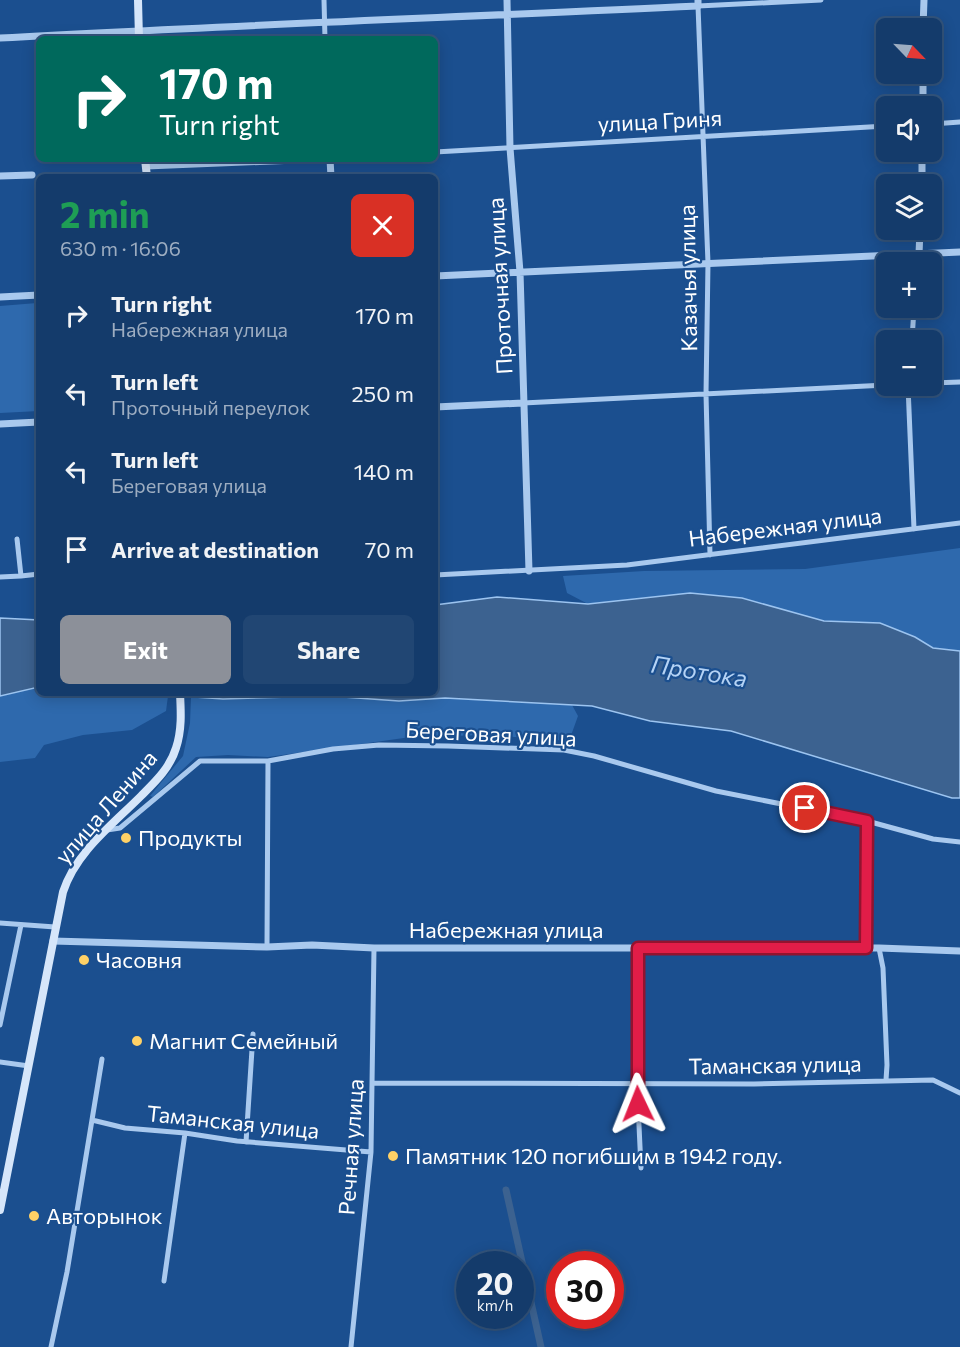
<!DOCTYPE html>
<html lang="en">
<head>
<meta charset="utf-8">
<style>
	:root { --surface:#143b6b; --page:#214673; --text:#f1f3f6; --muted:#9dadc1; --line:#33557e; --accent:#8c9099 }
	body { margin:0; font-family:Commissioner,sans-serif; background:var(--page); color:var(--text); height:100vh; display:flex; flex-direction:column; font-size:22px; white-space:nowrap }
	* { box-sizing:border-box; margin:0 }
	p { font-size:20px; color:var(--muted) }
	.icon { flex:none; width:33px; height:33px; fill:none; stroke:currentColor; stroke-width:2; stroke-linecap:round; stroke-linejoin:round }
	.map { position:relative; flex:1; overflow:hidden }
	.details { position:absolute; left:36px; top:174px; width:402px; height:522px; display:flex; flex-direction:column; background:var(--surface); border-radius:9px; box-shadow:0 3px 15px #0003,0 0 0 2px var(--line) }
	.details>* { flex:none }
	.hud { position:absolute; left:36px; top:36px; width:402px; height:126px; border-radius:9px; box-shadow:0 3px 15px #0003,0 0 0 2px var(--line); background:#00695c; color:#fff; overflow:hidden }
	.needle { width:39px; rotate:115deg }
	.fabs { position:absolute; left:876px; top:18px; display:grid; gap:12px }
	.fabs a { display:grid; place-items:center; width:66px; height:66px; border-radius:9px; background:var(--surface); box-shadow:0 3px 15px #0003,0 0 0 2px var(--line); font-size:30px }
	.speed { position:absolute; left:456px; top:1251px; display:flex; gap:12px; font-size:30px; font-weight:700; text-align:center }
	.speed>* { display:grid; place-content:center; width:78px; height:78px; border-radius:50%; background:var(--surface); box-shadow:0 3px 15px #0003,0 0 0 2px var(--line); line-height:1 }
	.speed small { font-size:15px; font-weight:400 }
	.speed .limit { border:9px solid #d22; background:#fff; color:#111 }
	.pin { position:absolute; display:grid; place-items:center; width:51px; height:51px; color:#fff; margin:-26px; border:3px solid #fff; border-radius:50%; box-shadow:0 2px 6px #0007 }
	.me { position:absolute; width:66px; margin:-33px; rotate:358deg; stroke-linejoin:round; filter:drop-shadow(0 0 4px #0008) }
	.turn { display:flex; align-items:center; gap:21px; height:126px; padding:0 24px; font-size:27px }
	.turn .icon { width:78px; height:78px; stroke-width:2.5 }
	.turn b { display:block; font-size:42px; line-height:51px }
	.round { display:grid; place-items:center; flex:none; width:63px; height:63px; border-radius:9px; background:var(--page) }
	.overview { display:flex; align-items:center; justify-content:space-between; height:102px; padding:0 24px }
	h1 { font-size:36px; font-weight:700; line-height:45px; color:#1e9e55 }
	.cta { display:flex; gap:12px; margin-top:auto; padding:12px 24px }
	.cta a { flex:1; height:69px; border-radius:9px; background:var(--accent); color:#fff; font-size:24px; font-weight:700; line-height:69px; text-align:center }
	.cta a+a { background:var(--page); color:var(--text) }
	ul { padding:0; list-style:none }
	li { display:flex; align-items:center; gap:18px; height:78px; padding:0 24px }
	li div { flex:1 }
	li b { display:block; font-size:22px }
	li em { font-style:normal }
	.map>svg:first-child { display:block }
</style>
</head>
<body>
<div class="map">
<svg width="960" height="1347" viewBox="0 0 960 1347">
	<rect width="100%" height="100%" fill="#1b4f8f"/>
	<path fill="#2e69ad" d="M 37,303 L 39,411 L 0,413 L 0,306 Z
		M 960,548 L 960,651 L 933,648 L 915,637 L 880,623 L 824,621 L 741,598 L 690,593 L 588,604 L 567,593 L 563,576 L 644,571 L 805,569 Z
		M 39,687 L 39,693 L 137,693 L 168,696 L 166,711 L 132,730 L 83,735 L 44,745 L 35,758 L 0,762 L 0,696 Z
		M 329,696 L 399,701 L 445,698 L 572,705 L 578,716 L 569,741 L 486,735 L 411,737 L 268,757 L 228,755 L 196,757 L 153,797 L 150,796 L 183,756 L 190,723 L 191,697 L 223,699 Z"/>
	<path fill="#3c6290" stroke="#9cc4f0" stroke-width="1.5" d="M 690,593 L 742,598 L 824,621 L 880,623 L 915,637 L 933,648 L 960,651 L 960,798 L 952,798 L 731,731 L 650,721 L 592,706 L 445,698 L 399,701 L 329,696 L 223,699 L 137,693 L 435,693 L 435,605 L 497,597 L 588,604 Z
		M 0,618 L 39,620 L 39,687 L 0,696 Z"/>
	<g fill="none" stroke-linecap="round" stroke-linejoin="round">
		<path stroke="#3c6290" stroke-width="7" d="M 506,1190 L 541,1347"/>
		<path stroke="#a9c9ee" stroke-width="5" d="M 324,0 L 325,39
			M 932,124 L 960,122
			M 435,152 L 886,126
			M 918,262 L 919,254
			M 37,295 L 39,313
			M 912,340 L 914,308
			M 932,383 L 960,382
			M 908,386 L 914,529
			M 523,403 L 886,385
			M 17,539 L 21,576 L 39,574
			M 710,555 L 706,394 L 708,263 L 698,6 L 821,0
			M 435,575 L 627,565 L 960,523
			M 0,577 L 21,576
			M 107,830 L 120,828 L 200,761 L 268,761 L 333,749 L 379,745 L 448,746 L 564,750 L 594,756 L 716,791 L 867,821 L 933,839 L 960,842
			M 0,923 L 55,927
			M 267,947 L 268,761
			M 638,948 L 637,1083 L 641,1168
			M 866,948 L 867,821
			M 879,948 L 883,968 L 887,1065 L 886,1080
			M 0,1025 L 21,925
			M 0,1062 L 29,1066
			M 373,1083 L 754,1084 L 933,1080 L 960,1093
			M 92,1120 L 125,1128 L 185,1133 L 237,1141 L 371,1152
			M 246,1142 L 253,1034
			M 164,1281 L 185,1133
			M 51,1347 L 67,1272 L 102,1059
			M 351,1347 L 371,1152 L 374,948"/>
		<path stroke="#a9c9ee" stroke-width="7" d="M 507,0 L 510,148 L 520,272 L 529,571
			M 923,28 L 924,0
			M 0,38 C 233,25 465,17 698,6 L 698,0
			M 923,106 L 923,74
			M 330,159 L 331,177
			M 146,166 L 320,159
			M 0,176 L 32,175
			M 922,184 L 922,152
			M 919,254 L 920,230
			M 435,276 L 960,252
			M 0,297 L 39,295
			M 435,407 L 523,403
			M 0,424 L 39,422
			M 53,941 L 267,947 L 312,945 L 374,948 L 879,948 L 960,951"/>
		<path stroke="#d6e6fa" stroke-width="8" d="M 138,0 L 139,39
			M 145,159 L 147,177
			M 0,1210 L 63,892 C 76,852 112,825 141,796 C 155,782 170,768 176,748 C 182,730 181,712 180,693"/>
	</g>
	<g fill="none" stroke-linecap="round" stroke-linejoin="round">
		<defs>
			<path id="route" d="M 638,1104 L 638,948 L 866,948 L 867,821 L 805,808"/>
		</defs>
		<use href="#route" stroke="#92132f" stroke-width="15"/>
		<use href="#route" stroke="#e11d48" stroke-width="10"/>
	</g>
	<g fill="#ffd166" stroke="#1b4f8f" stroke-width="2">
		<circle cx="126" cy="838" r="6"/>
		<circle cx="84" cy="960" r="6"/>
		<circle cx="137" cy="1041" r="6"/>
		<circle cx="393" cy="1156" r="6"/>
		<circle cx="34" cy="1216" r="6"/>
	</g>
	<g text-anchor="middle" stroke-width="4.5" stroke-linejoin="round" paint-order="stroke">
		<g font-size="22" fill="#fff" stroke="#1b4f8f">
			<text transform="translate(660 121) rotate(-3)" y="8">улица Гриня</text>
			<text transform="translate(688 278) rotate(-91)" y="8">Казачья улица</text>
			<text transform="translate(500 286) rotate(-93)" y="8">Проточная улица</text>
			<text transform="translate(785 527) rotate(-7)" y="8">Набережная улица</text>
			<text transform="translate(491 734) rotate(3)" y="8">Береговая улица</text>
			<text transform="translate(106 807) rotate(-49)" y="8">улица Ленина</text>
			<text x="506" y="938">Набережная улица</text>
			<text transform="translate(775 1065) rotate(-1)" y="8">Таманская улица</text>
			<text transform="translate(233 1122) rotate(6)" y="8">Таманская улица</text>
			<text transform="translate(351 1147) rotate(-86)" y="8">Речная улица</text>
		</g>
		<g font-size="22" fill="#fff" stroke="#1b4f8f" text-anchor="start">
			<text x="138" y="846">Продукты</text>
			<text x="96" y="968">Часовня</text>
			<text x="149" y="1049">Магнит Семейный</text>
			<text x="405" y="1164">Памятник 120 погибшим в 1942 году.</text>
			<text x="46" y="1224">Авторынок</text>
		</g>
		<g font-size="24" font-style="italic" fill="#b5d3f5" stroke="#1b4f8f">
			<text transform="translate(699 672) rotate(9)" y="8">Протока</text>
		</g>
	</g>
</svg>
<div class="fabs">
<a><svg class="needle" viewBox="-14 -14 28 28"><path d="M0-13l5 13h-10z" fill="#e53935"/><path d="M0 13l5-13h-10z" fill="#9dadc1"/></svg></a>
<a><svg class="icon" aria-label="sound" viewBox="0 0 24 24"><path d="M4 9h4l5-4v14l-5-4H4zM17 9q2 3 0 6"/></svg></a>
<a><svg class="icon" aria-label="layers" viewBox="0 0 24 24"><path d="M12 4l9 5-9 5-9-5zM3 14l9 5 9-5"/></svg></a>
<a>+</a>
<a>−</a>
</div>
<div class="speed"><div>20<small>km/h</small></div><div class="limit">30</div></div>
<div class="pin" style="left:805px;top:808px;background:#d93025"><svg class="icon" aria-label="arrive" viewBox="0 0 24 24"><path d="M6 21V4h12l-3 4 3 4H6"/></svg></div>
<svg class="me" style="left:638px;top:1104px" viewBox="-20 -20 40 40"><path d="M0-17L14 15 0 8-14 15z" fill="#e11d48" stroke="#fff" stroke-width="4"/></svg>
<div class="hud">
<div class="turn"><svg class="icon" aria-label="right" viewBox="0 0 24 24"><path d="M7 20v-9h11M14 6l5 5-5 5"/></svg><div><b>170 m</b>Turn right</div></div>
</div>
<section class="details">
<div class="overview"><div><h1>2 min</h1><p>630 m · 16:06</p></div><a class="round" style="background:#d93025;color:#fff"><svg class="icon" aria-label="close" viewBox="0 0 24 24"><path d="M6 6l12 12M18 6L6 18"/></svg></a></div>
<ul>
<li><svg class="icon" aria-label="right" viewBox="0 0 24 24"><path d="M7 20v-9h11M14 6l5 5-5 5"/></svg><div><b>Turn right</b><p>Набережная улица</p></div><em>170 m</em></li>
<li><svg class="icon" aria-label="left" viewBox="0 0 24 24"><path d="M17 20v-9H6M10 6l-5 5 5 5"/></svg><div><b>Turn left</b><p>Проточный переулок</p></div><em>250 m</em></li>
<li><svg class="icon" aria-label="left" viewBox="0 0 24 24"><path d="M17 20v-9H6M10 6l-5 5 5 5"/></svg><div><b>Turn left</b><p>Береговая улица</p></div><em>140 m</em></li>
<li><svg class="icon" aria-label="arrive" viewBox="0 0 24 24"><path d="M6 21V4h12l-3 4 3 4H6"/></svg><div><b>Arrive at destination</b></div><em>70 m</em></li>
</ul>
<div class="cta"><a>Exit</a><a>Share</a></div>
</section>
</div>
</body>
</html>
